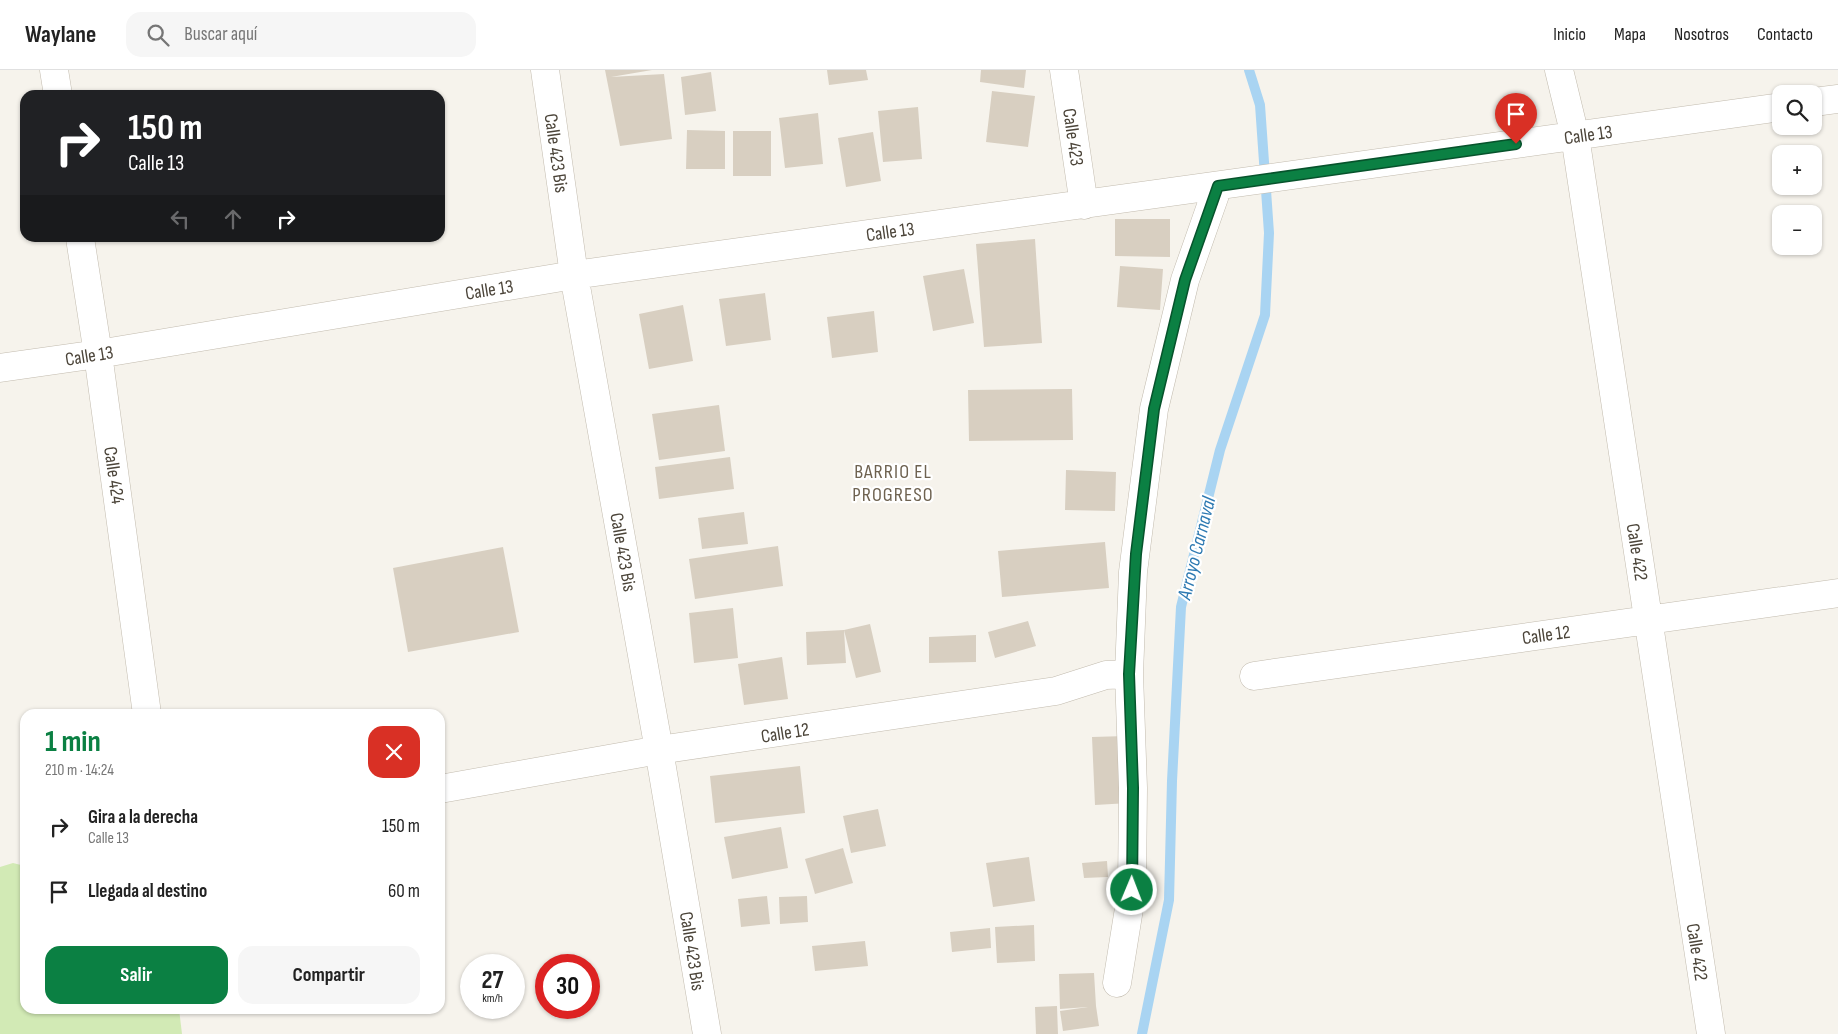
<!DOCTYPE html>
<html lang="es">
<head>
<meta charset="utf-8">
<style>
	:root { --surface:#fff; --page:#f6f6f6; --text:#222; --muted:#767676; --line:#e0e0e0; --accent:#0b8043 }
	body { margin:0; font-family:"Sofia Sans Condensed",sans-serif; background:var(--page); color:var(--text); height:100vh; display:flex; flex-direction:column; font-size:19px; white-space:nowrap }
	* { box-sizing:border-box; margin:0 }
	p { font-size:16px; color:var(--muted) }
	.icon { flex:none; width:28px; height:28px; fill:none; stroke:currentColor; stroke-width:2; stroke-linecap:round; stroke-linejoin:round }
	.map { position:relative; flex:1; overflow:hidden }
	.panel { position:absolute; left:20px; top:639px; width:425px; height:305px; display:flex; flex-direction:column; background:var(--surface); border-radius:15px; box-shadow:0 1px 4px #0004 }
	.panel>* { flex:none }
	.banner { position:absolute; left:20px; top:20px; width:425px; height:152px; border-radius:15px; box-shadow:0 1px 4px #0004; background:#202124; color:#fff; overflow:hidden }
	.buttons { position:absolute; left:1772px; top:15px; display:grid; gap:10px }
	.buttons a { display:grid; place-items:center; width:50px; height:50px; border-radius:10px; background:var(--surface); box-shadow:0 1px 4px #0004; font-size:25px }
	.speed { position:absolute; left:460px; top:884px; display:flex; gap:10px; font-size:25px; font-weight:700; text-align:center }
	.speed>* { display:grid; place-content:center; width:65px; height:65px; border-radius:50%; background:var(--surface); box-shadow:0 1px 4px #0004; line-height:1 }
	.speed small { font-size:12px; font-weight:400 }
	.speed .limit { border:8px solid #d22; background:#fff; color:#111 }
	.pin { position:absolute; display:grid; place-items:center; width:42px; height:42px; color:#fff; margin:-51px -21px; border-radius:50% 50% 50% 0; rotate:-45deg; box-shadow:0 0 5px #0007 }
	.pin .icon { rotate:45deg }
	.me { position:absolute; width:55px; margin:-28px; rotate:1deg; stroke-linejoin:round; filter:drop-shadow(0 0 4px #0008) }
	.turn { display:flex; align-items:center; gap:18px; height:105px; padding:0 25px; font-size:22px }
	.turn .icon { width:65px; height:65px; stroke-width:2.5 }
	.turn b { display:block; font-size:35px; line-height:42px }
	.lanes { display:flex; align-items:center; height:48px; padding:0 25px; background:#0003; justify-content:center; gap:25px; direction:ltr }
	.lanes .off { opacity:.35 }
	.round { display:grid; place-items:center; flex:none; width:52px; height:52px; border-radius:15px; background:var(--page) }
	.headline { display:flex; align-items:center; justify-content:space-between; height:85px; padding:0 25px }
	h1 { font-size:30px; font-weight:700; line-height:38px; color:var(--accent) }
	.button { display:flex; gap:10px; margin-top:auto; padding:10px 25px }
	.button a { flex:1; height:58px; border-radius:15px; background:var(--accent); color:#fff; font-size:20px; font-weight:700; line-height:58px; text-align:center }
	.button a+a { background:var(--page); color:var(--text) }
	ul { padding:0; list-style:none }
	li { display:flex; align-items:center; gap:15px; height:65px; padding:0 25px }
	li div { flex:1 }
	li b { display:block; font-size:19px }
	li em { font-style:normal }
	header { display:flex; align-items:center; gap:30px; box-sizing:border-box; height:70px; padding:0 25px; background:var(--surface); border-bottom:1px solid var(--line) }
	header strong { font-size:24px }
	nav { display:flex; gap:28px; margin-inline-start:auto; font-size:18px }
	.search { width:350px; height:45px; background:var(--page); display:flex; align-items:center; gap:12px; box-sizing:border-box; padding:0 18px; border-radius:15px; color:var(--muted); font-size:19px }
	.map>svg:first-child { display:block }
</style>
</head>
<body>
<header>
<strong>Waylane</strong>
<div class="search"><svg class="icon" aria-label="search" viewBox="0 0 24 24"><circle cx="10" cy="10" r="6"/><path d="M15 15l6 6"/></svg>Buscar aquí</div>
<nav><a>Inicio</a><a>Mapa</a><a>Nosotros</a><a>Contacto</a></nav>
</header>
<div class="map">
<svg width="1838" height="964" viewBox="0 0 1838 964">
	<rect width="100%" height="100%" fill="#f6f3ec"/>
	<path fill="#d2eab5" d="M 13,793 L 25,796 L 25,939 L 179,939 L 182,964 L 0,964 L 0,797 Z"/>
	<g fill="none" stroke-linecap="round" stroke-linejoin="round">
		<path stroke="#a9d4f2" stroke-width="10" d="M 1142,964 L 1169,830 L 1172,711 L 1181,537 L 1220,380 L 1265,245 L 1269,163 L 1260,35 L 1249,0"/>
	</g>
	<path fill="#d8cfc1" d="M 605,0 L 652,0 L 611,7 L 664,4 L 672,69 L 620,76 Z
		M 827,0 L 866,0 L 868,10 L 829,15 Z
		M 981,0 L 1026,0 L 1024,18 L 980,12 Z
		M 711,2 L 716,41 L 685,45 L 681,7 Z
		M 992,21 L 1035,26 L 1028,77 L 986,72 Z
		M 918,37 L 922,89 L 883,92 L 878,41 Z
		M 818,43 L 823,94 L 785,98 L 779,48 Z
		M 687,60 L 725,61 L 725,99 L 686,99 Z
		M 733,61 L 771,61 L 771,106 L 733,106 Z
		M 873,62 L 881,111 L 846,117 L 838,68 Z
		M 1115,149 L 1170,149 L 1170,187 L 1115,186 Z
		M 1035,169 L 1042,273 L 984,277 L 976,174 Z
		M 1120,196 L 1163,199 L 1160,240 L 1117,237 Z
		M 964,199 L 974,253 L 933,261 L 923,206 Z
		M 765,223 L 771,270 L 726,276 L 719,229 Z
		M 683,235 L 693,291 L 649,299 L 639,244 Z
		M 874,241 L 878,282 L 832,288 L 827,247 Z
		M 1072,319 L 1073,370 L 969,371 L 968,320 Z
		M 719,335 L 725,381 L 659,390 L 652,344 Z
		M 730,387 L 734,419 L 659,429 L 655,397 Z
		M 1066,400 L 1116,402 L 1115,441 L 1065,440 Z
		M 744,442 L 748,474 L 702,479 L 698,448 Z
		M 1105,472 L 1109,518 L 1002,527 L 998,481 Z
		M 778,476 L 783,516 L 695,529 L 689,489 Z
		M 503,477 L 519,562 L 408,582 L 393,498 Z
		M 733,538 L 738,588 L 694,593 L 689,543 Z
		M 1028,551 L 1036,576 L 995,588 L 988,562 Z
		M 870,554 L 881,602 L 856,608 L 844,560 L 846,593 L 807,595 L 806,562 L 844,560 Z
		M 976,565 L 976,592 L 929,593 L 929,567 Z
		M 782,587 L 788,629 L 744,635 L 738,594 Z
		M 1126,666 L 1129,733 L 1095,735 L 1092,667 Z
		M 800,696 L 805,743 L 715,753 L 710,706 Z
		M 878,739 L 886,776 L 851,783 L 843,746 Z
		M 781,757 L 788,798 L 732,809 L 724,767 Z
		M 843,778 L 853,813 L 815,824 L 805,789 Z
		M 1029,787 L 1035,831 L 993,837 L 986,793 Z
		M 1107,791 L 1108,807 L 1084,808 L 1082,793 Z
		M 767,826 L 770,854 L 741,857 L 738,829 Z
		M 807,826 L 808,852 L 780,854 L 779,827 Z
		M 1034,855 L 1035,891 L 997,893 L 995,857 Z
		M 990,858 L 991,878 L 952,882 L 950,862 Z
		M 865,871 L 868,896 L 815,901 L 812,876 Z
		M 1094,903 L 1096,936 L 1099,956 L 1063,961 L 1060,941 L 1088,937 L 1060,939 L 1059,904 Z
		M 1057,936 L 1058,964 L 1036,964 L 1035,937 Z"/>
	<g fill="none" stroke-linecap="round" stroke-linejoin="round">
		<defs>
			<path id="minor" d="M 54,0 L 58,25
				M 545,0 L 574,205 L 659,680 L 707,964
				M 1064,0 L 1084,135
				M 1559,0 L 1575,66 L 1711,964
				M 1814,32 L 1838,29
				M 80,168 L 98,284 L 147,644
				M 0,298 L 98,284 L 574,205 L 1781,37
				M 1254,606 L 1838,523
				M 440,719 L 659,680 L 1056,621 L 1106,605 L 1129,604
				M 1117,913 L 1132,820 L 1133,718 L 1129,604 L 1133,502 L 1154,339 L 1185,210 L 1218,116"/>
		</defs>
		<use href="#minor" stroke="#c2bbae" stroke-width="29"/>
		<use href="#minor" stroke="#fff" stroke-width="28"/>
	</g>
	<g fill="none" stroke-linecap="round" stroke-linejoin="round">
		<defs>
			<path id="route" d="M 1132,820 L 1133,718 L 1129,604 L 1136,484 L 1154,339 L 1185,210 L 1218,116 L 1516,74"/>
		</defs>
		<use href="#route" stroke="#07532c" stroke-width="12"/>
		<use href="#route" stroke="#0b8043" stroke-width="9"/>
	</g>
	<g text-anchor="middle" stroke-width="4.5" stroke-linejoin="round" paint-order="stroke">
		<g font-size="19" fill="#4b4439" stroke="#fff">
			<text transform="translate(1588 64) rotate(-8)" y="7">Calle 13</text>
			<text transform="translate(1074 67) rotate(82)" y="7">Calle 423</text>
			<text transform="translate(557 83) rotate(82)" y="7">Calle 423 Bis</text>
			<text transform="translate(890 161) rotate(-8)" y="7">Calle 13</text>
			<text transform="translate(489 219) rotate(-9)" y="7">Calle 13</text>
			<text transform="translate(89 285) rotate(-9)" y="7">Calle 13</text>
			<text transform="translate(115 405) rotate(82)" y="7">Calle 424</text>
			<text transform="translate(624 482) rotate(80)" y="7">Calle 423 Bis</text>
			<text transform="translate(1638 482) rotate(81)" y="7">Calle 422</text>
			<text transform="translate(1546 564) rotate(-8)" y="7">Calle 12</text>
			<text transform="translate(785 662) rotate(-9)" y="7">Calle 12</text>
			<text transform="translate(693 881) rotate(81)" y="7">Calle 423 Bis</text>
			<text transform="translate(1698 882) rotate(81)" y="7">Calle 422</text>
		</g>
		<g font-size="20" letter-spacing="1" fill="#6e6250" stroke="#fff">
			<text x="893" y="408">BARRIO EL<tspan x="893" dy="23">PROGRESO</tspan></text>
		</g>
		<g font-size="20" font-style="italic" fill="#2e7ab2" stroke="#fff">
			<text transform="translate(1196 478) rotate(-76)" y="7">Arroyo Carnaval</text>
		</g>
	</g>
</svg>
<div class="buttons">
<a><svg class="icon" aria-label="search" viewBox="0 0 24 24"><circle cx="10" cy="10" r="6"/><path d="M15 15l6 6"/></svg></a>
<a>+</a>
<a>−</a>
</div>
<div class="speed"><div>27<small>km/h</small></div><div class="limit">30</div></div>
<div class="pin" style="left:1516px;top:74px;background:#d93025"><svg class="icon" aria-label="arrive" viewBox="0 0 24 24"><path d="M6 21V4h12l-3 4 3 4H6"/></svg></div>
<svg class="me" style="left:1132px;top:820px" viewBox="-20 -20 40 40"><circle r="17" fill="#0b8043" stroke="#fff" stroke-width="3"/><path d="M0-11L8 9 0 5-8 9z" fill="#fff"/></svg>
<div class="banner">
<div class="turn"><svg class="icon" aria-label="right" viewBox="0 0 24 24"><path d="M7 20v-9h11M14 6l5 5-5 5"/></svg><div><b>150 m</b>Calle 13</div></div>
<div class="lanes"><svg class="icon off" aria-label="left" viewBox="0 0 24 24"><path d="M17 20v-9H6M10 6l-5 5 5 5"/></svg><svg class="icon off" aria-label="ahead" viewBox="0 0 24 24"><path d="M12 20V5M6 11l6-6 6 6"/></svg><svg class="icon" aria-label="right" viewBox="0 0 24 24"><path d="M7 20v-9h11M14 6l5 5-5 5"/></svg></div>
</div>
<section class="panel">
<div class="headline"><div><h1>1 min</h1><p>210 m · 14:24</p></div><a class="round" style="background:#d93025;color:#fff"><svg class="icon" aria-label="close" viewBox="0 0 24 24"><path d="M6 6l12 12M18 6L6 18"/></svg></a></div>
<ul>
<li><svg class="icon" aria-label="right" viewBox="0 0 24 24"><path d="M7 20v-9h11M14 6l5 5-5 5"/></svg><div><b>Gira a la derecha</b><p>Calle 13</p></div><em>150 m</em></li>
<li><svg class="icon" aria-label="arrive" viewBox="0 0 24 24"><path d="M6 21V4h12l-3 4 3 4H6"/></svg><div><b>Llegada al destino</b></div><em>60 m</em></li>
</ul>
<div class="button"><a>Salir</a><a>Compartir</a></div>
</section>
</div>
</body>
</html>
